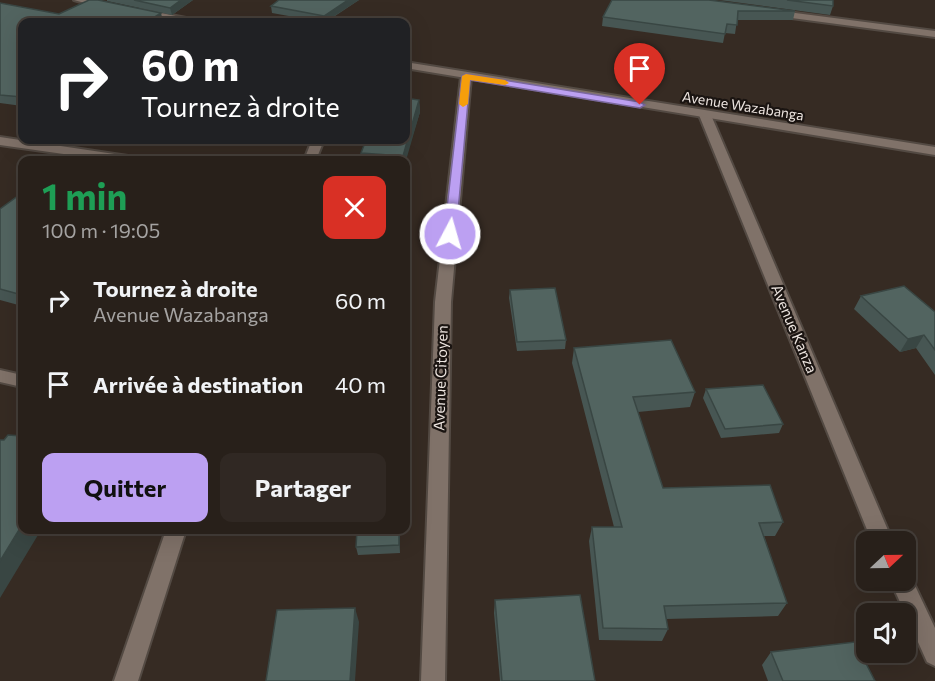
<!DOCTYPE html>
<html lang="fr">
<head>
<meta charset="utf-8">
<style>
	:root { --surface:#28201a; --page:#302823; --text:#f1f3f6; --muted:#a5a3a2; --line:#443e39; --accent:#bca0f2 }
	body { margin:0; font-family:Commissioner,sans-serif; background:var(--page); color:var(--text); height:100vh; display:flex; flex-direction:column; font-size:22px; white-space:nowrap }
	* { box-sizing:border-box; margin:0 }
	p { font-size:20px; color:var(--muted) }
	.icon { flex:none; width:33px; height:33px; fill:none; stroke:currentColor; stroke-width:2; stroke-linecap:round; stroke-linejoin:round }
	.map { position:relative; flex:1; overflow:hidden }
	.panel { position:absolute; left:18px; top:156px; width:392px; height:378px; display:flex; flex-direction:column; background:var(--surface); border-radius:12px; box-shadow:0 6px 24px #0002,0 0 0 2px var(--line) }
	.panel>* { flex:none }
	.top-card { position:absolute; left:18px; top:18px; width:392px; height:126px; border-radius:12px; box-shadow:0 6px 24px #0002,0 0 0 2px var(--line); background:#202124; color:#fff; overflow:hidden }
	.needle { width:39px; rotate:68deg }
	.tools { position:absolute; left:856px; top:531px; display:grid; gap:12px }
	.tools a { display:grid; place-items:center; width:60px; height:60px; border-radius:12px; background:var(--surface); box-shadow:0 6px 24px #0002,0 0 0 2px var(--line); font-size:30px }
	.pin { position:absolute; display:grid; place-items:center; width:51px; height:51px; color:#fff; margin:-62px -26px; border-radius:50% 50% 50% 0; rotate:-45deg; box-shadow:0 0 6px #0007 }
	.pin .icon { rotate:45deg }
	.me { position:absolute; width:66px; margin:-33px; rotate:6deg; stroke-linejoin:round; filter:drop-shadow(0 0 4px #0008) }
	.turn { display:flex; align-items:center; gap:21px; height:126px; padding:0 24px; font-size:27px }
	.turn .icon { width:78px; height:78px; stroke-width:2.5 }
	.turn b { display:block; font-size:42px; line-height:51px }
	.round { display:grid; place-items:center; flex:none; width:63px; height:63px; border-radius:12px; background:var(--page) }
	.head { display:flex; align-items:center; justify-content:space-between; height:102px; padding:0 24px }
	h1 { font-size:36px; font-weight:700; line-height:45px; color:#1e9e55 }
	.primary-button { display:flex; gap:12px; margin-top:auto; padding:12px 24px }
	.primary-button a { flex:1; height:69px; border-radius:12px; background:var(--accent); color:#111; font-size:24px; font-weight:700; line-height:69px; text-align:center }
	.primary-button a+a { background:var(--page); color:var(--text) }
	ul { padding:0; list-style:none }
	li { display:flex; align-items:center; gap:18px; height:84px; padding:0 24px }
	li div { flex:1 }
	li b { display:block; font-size:22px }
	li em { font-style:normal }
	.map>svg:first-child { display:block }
</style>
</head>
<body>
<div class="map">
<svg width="935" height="681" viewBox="0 0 935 681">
	<rect width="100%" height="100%" fill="#362b23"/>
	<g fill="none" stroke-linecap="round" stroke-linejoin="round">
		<defs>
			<path id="minor" d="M 772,10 L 935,31 L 935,37 L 769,15 L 767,13 Z
				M 466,74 L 471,77 L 451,302 L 445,681 L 421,681 L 435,302 L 461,77 Z
				M 705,112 L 711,115 L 893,542 L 872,542 L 699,115 Z
				M 0,137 L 128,156 L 134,160 L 106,160 L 0,145 Z
				M 312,140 L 324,140 L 316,160 L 304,160 Z
				M 0,370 L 22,375 L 22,387 L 0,382 Z
				M 166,530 L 186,530 L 138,681 L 114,681 Z
				M 906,572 L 909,573 L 935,628 L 935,666 L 927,662 L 890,580 L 906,580 Z"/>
			<path id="secondary" d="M 74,0 L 90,0 L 110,6 L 106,9 Z
				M 141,9 L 191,19 L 196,22 L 180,22 L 138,14 L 136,12 Z
				M 405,62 L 935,147 L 935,155 L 405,68 Z"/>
		</defs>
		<use href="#minor" stroke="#534a43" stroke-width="4"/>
		<use href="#secondary" stroke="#534a43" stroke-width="4"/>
		<use href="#minor" fill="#807269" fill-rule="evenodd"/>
		<use href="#secondary" fill="#807269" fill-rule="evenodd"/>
	</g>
	<path fill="#475653" d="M 107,0 L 193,0 L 172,15 L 107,1 Z
		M 279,0 L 359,0 L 326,22 L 322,22 L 272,13 L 271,6 Z
		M 612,0 L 795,11 L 793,20 L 737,20 L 735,34 L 725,33 L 723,43 L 602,26 L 603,17 Z
		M 719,0 L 833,0 L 833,6 L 830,15 Z
		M 0,3 L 59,14 L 163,21 L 22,22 L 22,106 L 0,103 Z
		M 419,100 L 420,112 L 405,160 L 362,160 L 361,153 Z
		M 22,193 L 22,306 L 0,300 L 0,209 Z
		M 510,290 L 566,340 L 565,349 L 517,351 L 509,298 Z
		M 861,296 L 935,312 L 935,375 L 916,348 L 900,352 L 854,309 Z
		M 574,348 L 695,392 L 690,407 L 638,412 L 663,488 L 783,522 L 775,536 L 764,536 L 787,603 L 778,616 L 666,619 L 668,629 L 662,641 L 599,640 L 589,541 L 592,527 L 614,527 L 572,363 Z
		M 706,389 L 783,424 L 779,433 L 721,438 L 703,398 Z
		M 357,530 L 400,530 L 400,553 L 358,555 L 356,547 Z
		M 495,600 L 595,681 L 500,681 L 494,613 Z
		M 771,652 L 875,681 L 768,681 L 762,665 Z"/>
	<path fill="#394643" d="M 181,0 L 193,0 L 172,15 L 170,8 Z
		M 348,0 L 359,0 L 325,22 L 324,16 Z
		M 161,13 L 163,21 L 161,22 L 147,22 Z
		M 419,100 L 420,112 L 405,164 L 405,160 L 403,160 L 403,156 Z
		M 924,335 L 916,348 L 900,352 L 908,339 Z
		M 22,525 L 22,530 L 41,530 L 0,598 L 0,561 Z
		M 399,530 L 400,530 L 400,553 L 399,545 Z
		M 355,608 L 359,622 L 355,681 L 350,681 Z"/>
	<path fill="#526460" stroke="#394643" stroke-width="1.5" d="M 89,0 L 98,0 L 161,13 L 147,22 L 22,22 L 22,97 L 0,95 L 0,3 L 59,14 Z
		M 134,0 L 181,0 L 170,8 Z
		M 279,0 L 348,0 L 324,16 L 271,6 Z
		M 612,0 L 709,0 L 795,11 L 738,11 L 737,25 L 727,24 L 725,34 L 603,17 Z
		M 787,0 L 833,0 L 833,6 Z
		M 405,98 L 419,100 L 403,156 L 361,153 L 366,140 L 405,140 Z
		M 22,193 L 22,295 L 0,289 L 0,209 Z
		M 904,286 L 935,312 L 935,350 L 924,335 L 908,339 L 861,296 Z
		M 555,288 L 566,340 L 517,342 L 510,290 Z
		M 671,340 L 695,392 L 633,397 L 663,488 L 770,485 L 783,522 L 759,523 L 787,603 L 664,606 L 668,629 L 603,628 L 592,527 L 622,527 L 574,348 Z
		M 763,385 L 783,424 L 725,429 L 706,389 Z
		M 8,435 L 22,436 L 22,525 L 0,561 L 0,440 L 4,440 Z
		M 357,530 L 399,530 L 399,545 L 356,547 Z
		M 580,595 L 595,681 L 502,681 L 495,600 Z
		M 355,608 L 350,681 L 266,681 L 277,610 Z
		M 855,642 L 875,681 L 783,681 L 771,652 Z"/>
	<path fill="#bca0f2" stroke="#7a689d" stroke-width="1.5" d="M 466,74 L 640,102 L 645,105 L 640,108 L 470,80 L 456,234 L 450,238 L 444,234 L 462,76 Z"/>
	<path fill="#f59e0b" d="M 466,74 L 505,80 L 509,83 L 505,85 L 470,80 L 468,104 L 463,107 L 459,104 L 462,76 Z"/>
	<g text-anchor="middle" stroke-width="4.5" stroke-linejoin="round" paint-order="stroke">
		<g font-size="14" fill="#ede5e0" stroke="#1a1411">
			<text transform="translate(743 106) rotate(9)" y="5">Avenue Wazabanga</text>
		</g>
		<g font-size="15" fill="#ede5e0" stroke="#1a1411">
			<text transform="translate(794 329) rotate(67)" y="5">Avenue Kanza</text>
			<text transform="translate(441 378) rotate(-88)" y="5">Avenue Citoyen</text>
		</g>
	</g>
</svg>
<div class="tools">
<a><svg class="needle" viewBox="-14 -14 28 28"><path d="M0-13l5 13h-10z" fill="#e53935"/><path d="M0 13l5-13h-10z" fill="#a5a3a2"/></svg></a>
<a><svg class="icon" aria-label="sound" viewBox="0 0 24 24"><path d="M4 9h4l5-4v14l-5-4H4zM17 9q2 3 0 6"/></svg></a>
</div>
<div class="pin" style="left:640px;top:105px;background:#d93025"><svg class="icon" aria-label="arrive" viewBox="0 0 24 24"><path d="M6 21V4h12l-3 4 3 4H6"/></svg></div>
<svg class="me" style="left:450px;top:234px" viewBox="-20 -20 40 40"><circle r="17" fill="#bca0f2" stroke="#fff" stroke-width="3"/><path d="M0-11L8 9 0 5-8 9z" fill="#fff"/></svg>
<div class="top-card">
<div class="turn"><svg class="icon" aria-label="right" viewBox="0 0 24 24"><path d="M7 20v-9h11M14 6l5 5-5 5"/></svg><div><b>60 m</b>Tournez à droite</div></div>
</div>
<section class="panel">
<div class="head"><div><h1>1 min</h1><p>100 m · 19:05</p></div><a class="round" style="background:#d93025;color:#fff"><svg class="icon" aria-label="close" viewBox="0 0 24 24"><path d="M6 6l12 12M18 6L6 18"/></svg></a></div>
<ul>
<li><svg class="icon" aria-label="right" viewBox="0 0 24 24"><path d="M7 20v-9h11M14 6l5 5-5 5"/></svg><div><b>Tournez à droite</b><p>Avenue Wazabanga</p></div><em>60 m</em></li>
<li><svg class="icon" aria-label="arrive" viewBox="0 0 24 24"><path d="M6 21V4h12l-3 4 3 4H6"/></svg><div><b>Arrivée à destination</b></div><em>40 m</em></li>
</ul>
<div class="primary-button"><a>Quitter</a><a>Partager</a></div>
</section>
</div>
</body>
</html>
